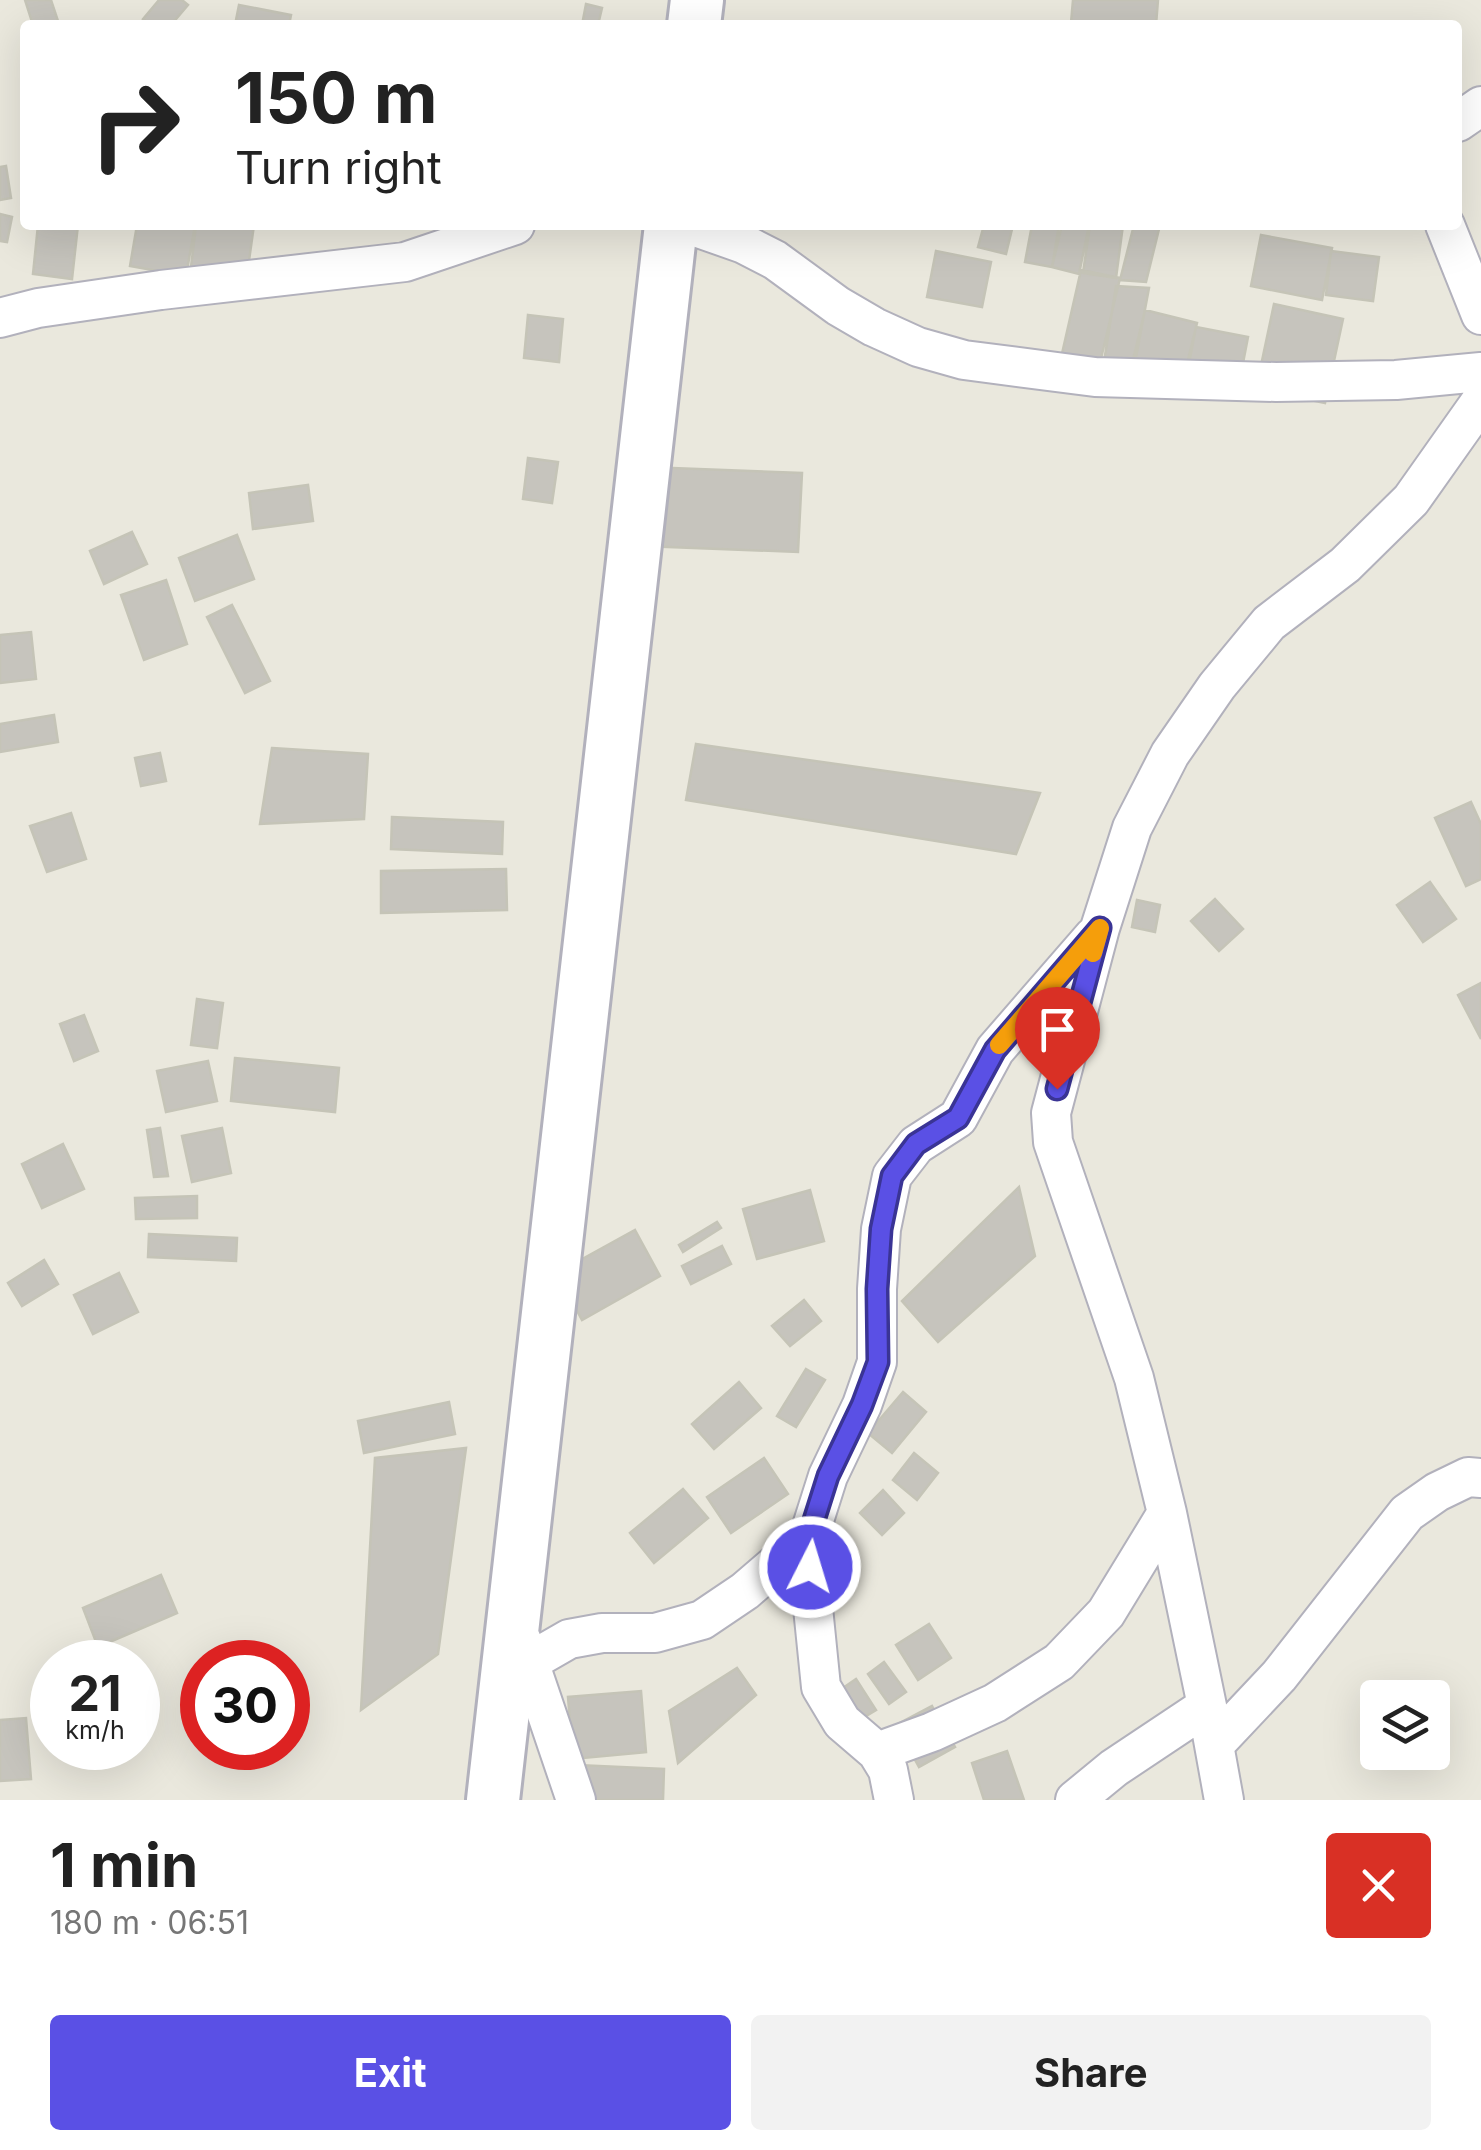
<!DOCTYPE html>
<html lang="en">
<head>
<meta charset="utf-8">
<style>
	:root { --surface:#fff; --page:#f2f2f2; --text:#222; --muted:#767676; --accent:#5a50e5 }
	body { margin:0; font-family:Inter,sans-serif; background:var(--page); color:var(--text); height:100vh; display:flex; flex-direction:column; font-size:38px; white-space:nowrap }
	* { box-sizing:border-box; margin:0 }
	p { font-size:32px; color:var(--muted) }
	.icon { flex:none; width:55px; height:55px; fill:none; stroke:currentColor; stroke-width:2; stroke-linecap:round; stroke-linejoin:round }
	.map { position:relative; height:1800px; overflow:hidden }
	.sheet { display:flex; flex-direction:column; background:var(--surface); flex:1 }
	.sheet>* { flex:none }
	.top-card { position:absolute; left:20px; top:20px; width:1442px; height:210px; border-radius:10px; box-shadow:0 10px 40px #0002; background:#fff; color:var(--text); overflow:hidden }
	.fabs { position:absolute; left:1360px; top:1680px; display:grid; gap:20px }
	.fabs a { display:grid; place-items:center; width:90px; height:90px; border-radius:10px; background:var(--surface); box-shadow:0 10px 40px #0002; font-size:50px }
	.speed { position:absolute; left:30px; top:1640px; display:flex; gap:20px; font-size:50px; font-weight:700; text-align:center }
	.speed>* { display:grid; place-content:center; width:130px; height:130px; border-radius:50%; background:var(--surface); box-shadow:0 10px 40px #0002; line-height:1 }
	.speed small { font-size:25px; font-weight:400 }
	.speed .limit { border:15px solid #d22; background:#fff; color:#111 }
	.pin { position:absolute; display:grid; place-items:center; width:85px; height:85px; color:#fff; margin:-102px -42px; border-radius:50% 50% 50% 0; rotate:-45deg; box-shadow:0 0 10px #0007 }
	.pin .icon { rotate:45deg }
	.me { position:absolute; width:110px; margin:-55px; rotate:5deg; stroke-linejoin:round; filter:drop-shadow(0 0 8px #0008) }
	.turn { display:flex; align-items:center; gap:35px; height:210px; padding:0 50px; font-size:45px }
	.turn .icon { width:130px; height:130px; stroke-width:2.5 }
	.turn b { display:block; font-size:70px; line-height:85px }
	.round { display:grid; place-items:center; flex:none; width:105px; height:105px; border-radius:10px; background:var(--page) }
	.head { display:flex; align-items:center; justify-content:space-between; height:170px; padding:0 50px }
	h1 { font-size:60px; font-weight:700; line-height:75px }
	.primary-button { display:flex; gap:20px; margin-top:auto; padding:20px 50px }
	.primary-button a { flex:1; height:115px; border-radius:10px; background:var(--accent); color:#fff; font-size:40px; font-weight:700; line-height:115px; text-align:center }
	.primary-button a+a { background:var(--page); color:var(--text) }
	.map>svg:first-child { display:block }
</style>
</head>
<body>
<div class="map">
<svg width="1481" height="1800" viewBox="0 0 1481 1800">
	<rect width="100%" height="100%" fill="#eae8dd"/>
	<path fill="#c6c4bd" stroke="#c5c4b7" stroke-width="2.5" d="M 25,0 L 51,0 L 59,24 L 33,25 Z
		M 159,0 L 182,0 L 188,5 L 171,25 L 150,25 L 143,19 Z
		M 1073,0 L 1158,0 L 1156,25 L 1071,23 Z
		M 586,4 L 602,8 L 598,25 L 582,25 Z
		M 239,5 L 291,15 L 289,25 L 235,25 Z
		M 6,166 L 11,198 L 0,200 L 0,167 Z
		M 0,214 L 12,217 L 7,242 L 0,241 Z
		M 38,225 L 78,225 L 72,279 L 33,274 Z
		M 137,225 L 195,225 L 186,276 L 130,266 Z
		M 196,225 L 254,225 L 247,275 L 191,267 Z
		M 984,225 L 1013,225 L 1006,254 L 978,247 Z
		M 1032,225 L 1059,225 L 1052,267 L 1025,262 Z
		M 1062,225 L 1089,225 L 1079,274 L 1052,267 Z
		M 1090,225 L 1123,225 L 1116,278 L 1083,273 Z
		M 1134,225 L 1160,225 L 1146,282 L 1120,280 Z
		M 1261,235 L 1332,248 L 1322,300 L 1251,286 Z
		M 936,251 L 991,262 L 982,307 L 927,297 Z
		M 1331,251 L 1379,257 L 1373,301 L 1326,295 Z
		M 1081,270 L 1120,278 L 1099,367 L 1061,358 Z
		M 1116,286 L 1149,288 L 1134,368 L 1104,362 Z
		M 1274,304 L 1343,319 L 1325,403 L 1256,389 Z
		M 1145,310 L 1197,323 L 1183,380 L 1131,368 Z
		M 528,315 L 563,319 L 559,362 L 524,358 Z
		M 1196,327 L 1248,337 L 1238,389 L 1186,379 Z
		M 528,458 L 558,462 L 552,503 L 523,499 Z
		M 646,467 L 802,473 L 798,552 L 643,546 Z
		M 308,485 L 313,521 L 253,529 L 249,493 Z
		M 132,532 L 147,564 L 104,584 L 90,551 Z
		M 237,535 L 254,579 L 195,601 L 179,558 Z
		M 166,580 L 187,644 L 144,660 L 121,595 Z
		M 232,605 L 270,681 L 245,693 L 207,617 Z
		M 31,632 L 36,679 L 0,683 L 0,635 Z
		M 54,715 L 58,742 L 0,752 L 0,724 Z
		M 696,744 L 1040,793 L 1016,854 L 686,800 Z
		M 272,748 L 368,754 L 364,819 L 260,824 Z
		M 160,753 L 166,781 L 141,786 L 135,758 Z
		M 1471,802 L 1481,824 L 1481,879 L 1466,886 L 1435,818 Z
		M 71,813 L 86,859 L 47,872 L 30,826 Z
		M 392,817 L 503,822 L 502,854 L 391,849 Z
		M 506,869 L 507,910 L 381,913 L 381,871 Z
		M 1430,882 L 1456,919 L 1423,942 L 1397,905 Z
		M 1215,899 L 1243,929 L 1219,951 L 1191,921 Z
		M 1137,900 L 1160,905 L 1155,932 L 1132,927 Z
		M 1481,983 L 1481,1039 L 1458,995 Z
		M 197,999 L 223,1003 L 217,1048 L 191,1045 Z
		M 84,1015 L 98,1051 L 74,1061 L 60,1024 Z
		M 235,1058 L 339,1068 L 335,1112 L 231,1101 Z
		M 208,1061 L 217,1101 L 166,1112 L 157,1071 Z
		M 160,1128 L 168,1176 L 154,1177 L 147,1130 Z
		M 222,1128 L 231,1173 L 192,1182 L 182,1136 Z
		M 63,1144 L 84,1189 L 42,1208 L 22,1164 Z
		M 1019,1187 L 1035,1256 L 938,1342 L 902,1301 Z
		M 810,1190 L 824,1241 L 757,1259 L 743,1209 Z
		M 197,1196 L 197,1218 L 136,1219 L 135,1198 Z
		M 717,1222 L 721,1228 L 683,1252 L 679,1245 Z
		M 635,1230 L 660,1276 L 582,1320 L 557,1273 Z
		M 149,1234 L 237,1238 L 236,1261 L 148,1257 Z
		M 722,1246 L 731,1264 L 691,1284 L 682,1266 Z
		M 44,1260 L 58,1284 L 22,1306 L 8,1283 Z
		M 119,1273 L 138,1312 L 93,1334 L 74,1295 Z
		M 804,1300 L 821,1321 L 790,1346 L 772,1326 Z
		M 806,1369 L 825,1380 L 796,1427 L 777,1416 Z
		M 739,1382 L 761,1408 L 714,1449 L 692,1424 Z
		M 903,1392 L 926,1412 L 892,1453 L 868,1433 Z
		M 449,1402 L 455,1434 L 364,1453 L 358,1421 Z
		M 466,1448 L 438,1654 L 361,1710 L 375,1458 Z
		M 914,1453 L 938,1473 L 917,1500 L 893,1480 Z
		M 764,1458 L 788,1494 L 731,1533 L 707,1497 Z
		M 683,1489 L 708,1518 L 654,1563 L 630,1533 Z
		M 883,1490 L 904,1513 L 882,1535 L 860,1513 Z
		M 161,1575 L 177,1613 L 98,1647 L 83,1608 Z
		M 929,1624 L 951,1658 L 918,1680 L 896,1645 Z
		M 884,1662 L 906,1692 L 889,1704 L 868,1674 Z
		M 737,1668 L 756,1695 L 678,1763 L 669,1711 Z
		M 856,1679 L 876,1710 L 856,1722 L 837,1692 Z
		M 641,1691 L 646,1752 L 573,1759 L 568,1697 Z
		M 932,1706 L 955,1747 L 919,1767 L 896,1725 Z
		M 26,1718 L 31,1779 L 0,1781 L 0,1720 Z
		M 1007,1751 L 1024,1800 L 984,1800 L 972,1763 Z
		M 577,1765 L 664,1769 L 663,1800 L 576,1800 Z"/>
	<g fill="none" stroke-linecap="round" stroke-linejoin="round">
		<defs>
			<path id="street" d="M 1458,122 L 1481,106
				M 690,225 L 744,244 L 775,260 L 838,306 L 874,327 L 918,347 L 964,360 L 1095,377 L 1276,382 L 1396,380 L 1481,372
				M 1445,225 L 1481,315
				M 0,318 L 38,308 L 161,290 L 405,262 L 515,225
				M 522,1641 L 576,1800
				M 529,1662 L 569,1639 L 602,1633 L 655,1633 L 702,1620 L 745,1591 L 809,1536
				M 1214,1745 L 1279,1676 L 1407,1513 L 1437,1492 L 1468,1477 L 1481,1478
				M 877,1752 L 932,1732 L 995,1703 L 1059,1662 L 1106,1613 L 1167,1513
				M 894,1800 L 888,1770 L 877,1752 L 842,1722 L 821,1687 L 812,1598 L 809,1536 L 828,1476 L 862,1405 L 877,1362 L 877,1289 L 881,1229 L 892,1176 L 916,1145 L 958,1118 L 995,1050 L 1094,936
				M 1075,1800 L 1114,1768 L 1207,1706
				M 1224,1800 L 1207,1706 L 1167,1513 L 1134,1378 L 1053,1142 L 1051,1113 L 1100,928 L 1132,828 L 1170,754 L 1217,686 L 1269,623 L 1345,565 L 1411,500 L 1481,401"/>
			<path id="secondary" d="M 694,25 L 697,0
				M 493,1800 L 671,225"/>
		</defs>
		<use href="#street" stroke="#b2b1bc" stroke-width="42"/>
		<use href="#secondary" stroke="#b2b1bc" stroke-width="58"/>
		<use href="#street" stroke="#fff" stroke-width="38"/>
		<use href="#secondary" stroke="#fff" stroke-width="52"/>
	</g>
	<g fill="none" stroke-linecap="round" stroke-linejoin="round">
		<defs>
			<path id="route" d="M 810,1567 L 809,1536 L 828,1476 L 862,1405 L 878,1362 L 877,1289 L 881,1229 L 892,1176 L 916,1144 L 958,1118 L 995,1050 L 1100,928 L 1057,1089"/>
		</defs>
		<use href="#route" stroke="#3a3495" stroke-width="25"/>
		<use href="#route" stroke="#5a50e5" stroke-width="18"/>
		<path stroke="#f59e0b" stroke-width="18" d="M 999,1045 L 1100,928 L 1093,953"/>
	</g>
</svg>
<div class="fabs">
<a><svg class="icon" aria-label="layers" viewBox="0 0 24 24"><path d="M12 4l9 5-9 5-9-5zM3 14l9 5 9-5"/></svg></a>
</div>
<div class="speed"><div>21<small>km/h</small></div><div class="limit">30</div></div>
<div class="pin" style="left:1057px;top:1089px;background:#d93025"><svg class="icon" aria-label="arrive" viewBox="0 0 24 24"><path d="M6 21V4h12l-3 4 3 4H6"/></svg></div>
<svg class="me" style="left:810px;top:1567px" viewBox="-20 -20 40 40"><circle r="17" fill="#5a50e5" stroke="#fff" stroke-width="3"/><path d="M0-11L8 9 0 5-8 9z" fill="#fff"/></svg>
<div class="top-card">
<div class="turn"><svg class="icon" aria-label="right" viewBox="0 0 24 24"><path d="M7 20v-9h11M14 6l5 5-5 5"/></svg><div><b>150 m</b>Turn right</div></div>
</div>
</div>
<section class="sheet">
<div class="head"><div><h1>1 min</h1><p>180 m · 06:51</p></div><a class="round" style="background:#d93025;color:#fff"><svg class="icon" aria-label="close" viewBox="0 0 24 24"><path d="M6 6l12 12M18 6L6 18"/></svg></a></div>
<div class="primary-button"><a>Exit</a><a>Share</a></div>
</section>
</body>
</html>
